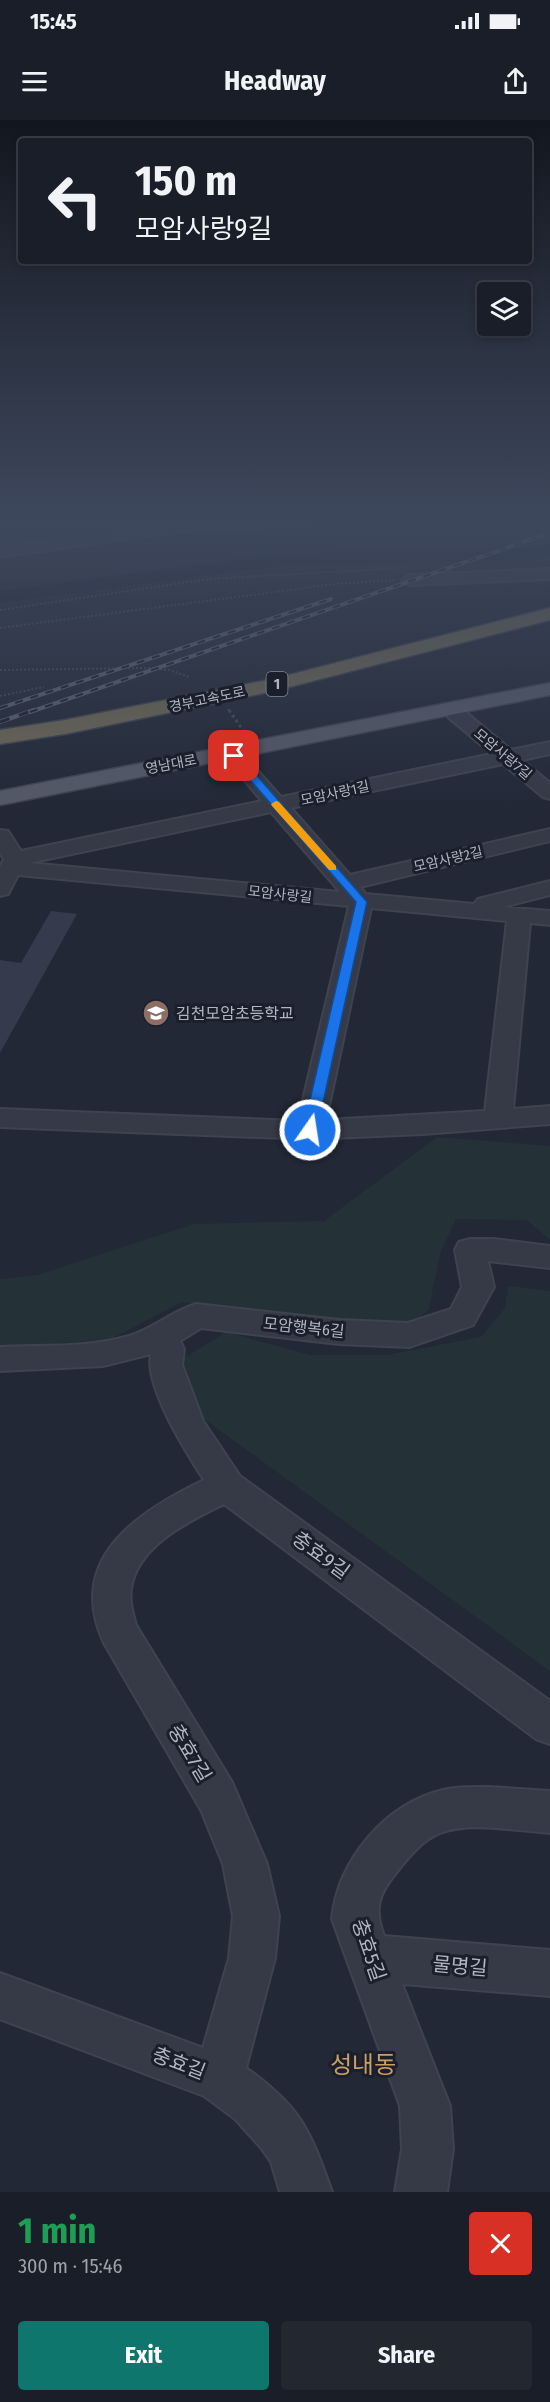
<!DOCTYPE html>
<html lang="en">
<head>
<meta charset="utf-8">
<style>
	:root { --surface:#1a1e28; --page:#232730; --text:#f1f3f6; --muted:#9fa2a8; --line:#383c45; --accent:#0f766e }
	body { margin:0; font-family:"Fira Sans Condensed","Noto Sans KR",sans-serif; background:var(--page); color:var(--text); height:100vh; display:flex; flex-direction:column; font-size:22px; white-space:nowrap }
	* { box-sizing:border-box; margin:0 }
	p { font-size:20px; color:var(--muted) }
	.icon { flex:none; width:33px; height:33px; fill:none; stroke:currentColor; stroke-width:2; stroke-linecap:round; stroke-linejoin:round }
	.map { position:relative; height:2072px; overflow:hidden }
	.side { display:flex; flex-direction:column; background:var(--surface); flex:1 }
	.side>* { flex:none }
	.hud { position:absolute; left:18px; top:18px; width:514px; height:126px; border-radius:6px; box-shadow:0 3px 9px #0003,0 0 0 2px var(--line); background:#1a1e28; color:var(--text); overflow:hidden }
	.controls { position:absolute; left:477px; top:162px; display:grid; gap:12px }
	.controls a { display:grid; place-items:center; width:54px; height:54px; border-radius:6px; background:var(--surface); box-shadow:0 3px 9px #0003,0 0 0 2px var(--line); font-size:30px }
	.pin { position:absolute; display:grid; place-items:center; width:51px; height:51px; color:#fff; margin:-26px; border-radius:12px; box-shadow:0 3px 9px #0006 }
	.me { position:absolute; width:66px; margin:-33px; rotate:13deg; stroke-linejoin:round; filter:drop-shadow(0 0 4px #0008) }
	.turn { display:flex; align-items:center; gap:21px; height:126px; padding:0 18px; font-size:27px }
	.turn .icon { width:78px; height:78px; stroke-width:2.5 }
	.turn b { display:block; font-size:42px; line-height:51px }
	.round { display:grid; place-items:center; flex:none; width:63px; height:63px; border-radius:6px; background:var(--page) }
	.overview { display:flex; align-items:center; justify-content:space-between; height:102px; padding:0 18px }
	h1 { font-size:36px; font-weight:700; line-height:45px; color:#1e9e55 }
	.cta { display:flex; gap:12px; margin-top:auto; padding:12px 18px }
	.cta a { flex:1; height:69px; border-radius:6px; background:var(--accent); color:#fff; font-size:24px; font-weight:700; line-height:69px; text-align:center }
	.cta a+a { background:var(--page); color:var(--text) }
	.status { display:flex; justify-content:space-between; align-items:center; height:42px; padding:0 30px; background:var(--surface); direction:ltr }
	.status svg { height:16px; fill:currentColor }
	header { display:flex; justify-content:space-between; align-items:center; height:78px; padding:0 18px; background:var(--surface); font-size:27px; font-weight:700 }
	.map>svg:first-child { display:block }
</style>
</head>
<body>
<div class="status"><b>15:45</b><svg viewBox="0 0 49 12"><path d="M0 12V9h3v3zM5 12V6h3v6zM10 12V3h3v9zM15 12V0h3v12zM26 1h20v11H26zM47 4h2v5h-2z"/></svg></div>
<header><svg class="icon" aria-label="menu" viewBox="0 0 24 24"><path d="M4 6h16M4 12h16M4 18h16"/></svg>Headway<svg class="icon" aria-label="share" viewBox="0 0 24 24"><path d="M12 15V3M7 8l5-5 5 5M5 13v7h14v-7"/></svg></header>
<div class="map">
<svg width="550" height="2072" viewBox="0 0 550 2072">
	<rect width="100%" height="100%" fill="#222836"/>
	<path fill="#243237" d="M 0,400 L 224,400 L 0,426 Z
		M 437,1017 L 550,1026 L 550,1120 L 527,1100 L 456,1099 L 440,1133 L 429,1189 L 404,1212 L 306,1203 L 182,1182 L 113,1218 L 0,1230 L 0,1159 L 37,1155 L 194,1104 L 324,1101 Z
		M 508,1166 L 550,1171 L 550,1551 L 189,1288 L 173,1245 L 226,1212 L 310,1235 L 386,1235 L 481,1217 L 505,1188 Z"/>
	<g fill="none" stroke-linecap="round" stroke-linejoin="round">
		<path fill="#171e32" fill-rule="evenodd" d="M 550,423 L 550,435 L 534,439 L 286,445 L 0,483 L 0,471 L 286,433 L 534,427 Z"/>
	</g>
	<path fill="#353b4d" d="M 51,791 L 77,794 L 0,933 L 0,840 L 21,843 Z"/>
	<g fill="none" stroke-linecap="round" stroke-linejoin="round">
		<defs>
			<path id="minor" d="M 240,400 L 315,400 L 308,404 L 167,413 L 0,437 L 0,427 L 167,405 Z
				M 550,449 L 550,459 L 410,465 L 402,460 L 410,455 Z
				M 456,588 L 463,590 L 511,630 L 550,622 L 550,634 L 522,640 L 550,663 L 550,679 L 543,677 L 503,644 L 291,688 L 350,755 L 550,709 L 550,721 L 360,767 L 366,774 L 474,784 L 478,779 L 550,761 L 550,775 L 503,787 L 550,791 L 550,805 L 530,803 L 513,989 L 550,986 L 550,1004 L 423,1014 L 310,1019 L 0,1007 L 0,989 L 298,1001 L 349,786 L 18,755 L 8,774 L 0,776 L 0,747 L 4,739 L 0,733 L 0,710 L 8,711 L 21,731 L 262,681 L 224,636 L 227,632 L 241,632 L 281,677 L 492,634 L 449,598 L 447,594 L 449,590 ZM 271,692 L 340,772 L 29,743 ZM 371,788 L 507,801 L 485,991 L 326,1000 Z
				M 470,1119 L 494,1119 L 550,1126 L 550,1148 L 488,1141 L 494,1167 L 473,1205 L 409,1227 L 339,1224 L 201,1208 L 180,1221 L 184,1229 L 182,1245 L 203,1301 L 240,1356 L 550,1581 L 550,1624 L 536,1619 L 224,1384 C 190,1401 137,1425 131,1469 C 129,1481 133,1494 136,1505 L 232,1662 L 267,1744 L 279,1796 L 275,1838 L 246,1948 C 301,1987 310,2010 332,2072 L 280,2072 L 271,2042 L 262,2029 L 235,1999 L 204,1976 L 0,1899 L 0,1853 L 203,1928 L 229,1838 L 233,1796 L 223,1744 L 201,1690 L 104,1523 C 65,1439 137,1392 204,1360 C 186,1332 144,1266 151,1234 L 103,1246 L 0,1251 L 0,1227 C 42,1225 88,1228 129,1216 C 153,1209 172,1191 196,1184 L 339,1200 L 408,1203 L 451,1189 L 462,1167 L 455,1130 L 459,1122 Z
				M 489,1667 L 550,1671 L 550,1713 C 518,1711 469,1701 440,1713 C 422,1720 407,1739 396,1753 C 378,1775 374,1789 384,1816 L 550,1830 L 550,1876 L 402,1864 L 450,1986 L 453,2029 L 447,2072 L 395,2072 L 402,2029 L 400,1986 L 332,1799 C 338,1740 385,1684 443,1670 C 458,1666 474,1667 489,1667 Z"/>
			<path id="major" d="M 550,563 L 550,575 L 0,685 L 0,671 Z"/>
			<path id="highway" d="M 550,488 L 550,500 L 274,571 L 65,614 L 0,624 L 0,610 L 65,600 L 273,559 Z"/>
		</defs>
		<use href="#minor" stroke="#3f4350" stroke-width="4"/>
		<use href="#major" stroke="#3f4350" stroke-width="3"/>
		<use href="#highway" stroke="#3d424e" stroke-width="3"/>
		<path stroke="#3d4b4f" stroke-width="2" stroke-dasharray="2 2" stroke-linecap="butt" d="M 0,490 L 209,459 L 402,448
			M 0,508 L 335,464 L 395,460
			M 0,550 L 143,548 L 170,550 L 189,557
			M 0,576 L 44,567
			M 228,589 L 230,592"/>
		<path stroke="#3d4b4f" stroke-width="3" stroke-dasharray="3 3" stroke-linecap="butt" d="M 229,590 L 245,613"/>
		<use href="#minor" fill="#363a47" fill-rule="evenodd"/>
		<use href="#major" fill="#545967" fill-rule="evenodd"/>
		<use href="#highway" fill="#6c6653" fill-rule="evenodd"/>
		<defs>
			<path id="rail-far1" d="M 0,588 L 331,479
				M 30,592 L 550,413"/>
			<path id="rail" d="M 0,602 L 34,590"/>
		</defs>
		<use href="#rail-far1" stroke="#585e6d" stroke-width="4"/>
		<use href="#rail" stroke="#585e6d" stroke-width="4.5"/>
		<use href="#rail-far1" stroke="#1b1f2b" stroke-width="2" stroke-dasharray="8" stroke-linecap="butt"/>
		<use href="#rail" stroke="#1b1f2b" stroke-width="3" stroke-dasharray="10" stroke-linecap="butt"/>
	</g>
	<linearGradient id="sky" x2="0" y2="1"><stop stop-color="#13161e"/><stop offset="0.58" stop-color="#3e485d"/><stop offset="1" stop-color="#3e485d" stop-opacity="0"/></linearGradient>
	<rect width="550" height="690" fill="url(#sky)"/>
	<path fill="#1a73e8" stroke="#114b97" stroke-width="1.5" d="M 231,634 L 238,634 L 367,782 L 317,1010 L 310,1015 L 303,1010 L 356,782 L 231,638 Z"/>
	<path fill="#f59e0b" d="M 276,681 L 279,682 L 336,746 L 336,750 L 329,750 L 272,686 L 271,684 Z"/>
	<defs>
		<symbol id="school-disc" viewBox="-11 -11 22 22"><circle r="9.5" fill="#8d6e63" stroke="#1b1f2b"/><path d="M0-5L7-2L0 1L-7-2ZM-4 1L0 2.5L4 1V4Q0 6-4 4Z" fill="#fff"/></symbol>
	</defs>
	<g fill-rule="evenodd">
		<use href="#school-disc" x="141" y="878" width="30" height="30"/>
	</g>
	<g text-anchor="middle" stroke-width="6" stroke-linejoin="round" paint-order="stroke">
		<g font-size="14" fill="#b0b5c3" stroke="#1b1f2b">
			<text transform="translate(207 579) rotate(-12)" y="5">경부고속도로</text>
			<text transform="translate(503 634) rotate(40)" y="5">모암사랑7길</text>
			<text transform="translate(171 644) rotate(-11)" y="5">영남대로</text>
			<text transform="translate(335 673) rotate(-12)" y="5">모암사랑1길</text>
			<text transform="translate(448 739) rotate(-13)" y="5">모암사랑2길</text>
			<text transform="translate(280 774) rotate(6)" y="5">모암사랑길</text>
		</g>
		<rect fill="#1b1f2b" stroke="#838895" stroke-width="1.5" x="266.5" y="552" width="21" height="24" rx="4.5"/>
		<g font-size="15" font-weight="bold" fill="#b0b5c3">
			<text x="277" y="569">1</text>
		</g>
		<g font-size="16" fill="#b0b5c3" stroke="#1b1f2b" text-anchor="start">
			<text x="176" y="899">김천모암초등학교</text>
		</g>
		<g font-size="16" fill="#b0b5c3" stroke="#1b1f2b">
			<text transform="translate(304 1207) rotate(6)" y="6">모암행복6길</text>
		</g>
		<g font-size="20" fill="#b0b5c3" stroke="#1b1f2b">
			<text transform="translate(321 1435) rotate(36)" y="7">충효9길</text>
			<text transform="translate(190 1633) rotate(59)" y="7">충효7길</text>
			<text transform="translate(369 1830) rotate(71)" y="7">충효5길</text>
			<text transform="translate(460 1846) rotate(5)" y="7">물명길</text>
			<text transform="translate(179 1943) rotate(21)" y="7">충효길</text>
		</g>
		<g font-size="24" fill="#c99f66" stroke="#1b1f2b">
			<text x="363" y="1953">성내동</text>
		</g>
	</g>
</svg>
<div class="controls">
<a><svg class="icon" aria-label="layers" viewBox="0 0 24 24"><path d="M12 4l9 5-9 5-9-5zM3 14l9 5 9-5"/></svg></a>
</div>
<div class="pin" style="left:234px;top:636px;background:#d93025"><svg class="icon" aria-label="arrive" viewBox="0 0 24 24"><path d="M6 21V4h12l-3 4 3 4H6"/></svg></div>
<svg class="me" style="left:310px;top:1010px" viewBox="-20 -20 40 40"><circle r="17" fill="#1a73e8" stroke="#fff" stroke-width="3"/><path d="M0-11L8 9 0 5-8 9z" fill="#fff"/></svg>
<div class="hud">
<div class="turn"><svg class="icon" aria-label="left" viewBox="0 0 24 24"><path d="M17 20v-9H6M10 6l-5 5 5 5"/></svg><div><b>150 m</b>모암사랑9길</div></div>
</div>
</div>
<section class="side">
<div class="overview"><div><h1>1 min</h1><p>300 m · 15:46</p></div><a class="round" style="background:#d93025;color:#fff"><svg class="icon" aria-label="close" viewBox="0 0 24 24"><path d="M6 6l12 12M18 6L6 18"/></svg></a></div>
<div class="cta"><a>Exit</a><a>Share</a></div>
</section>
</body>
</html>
